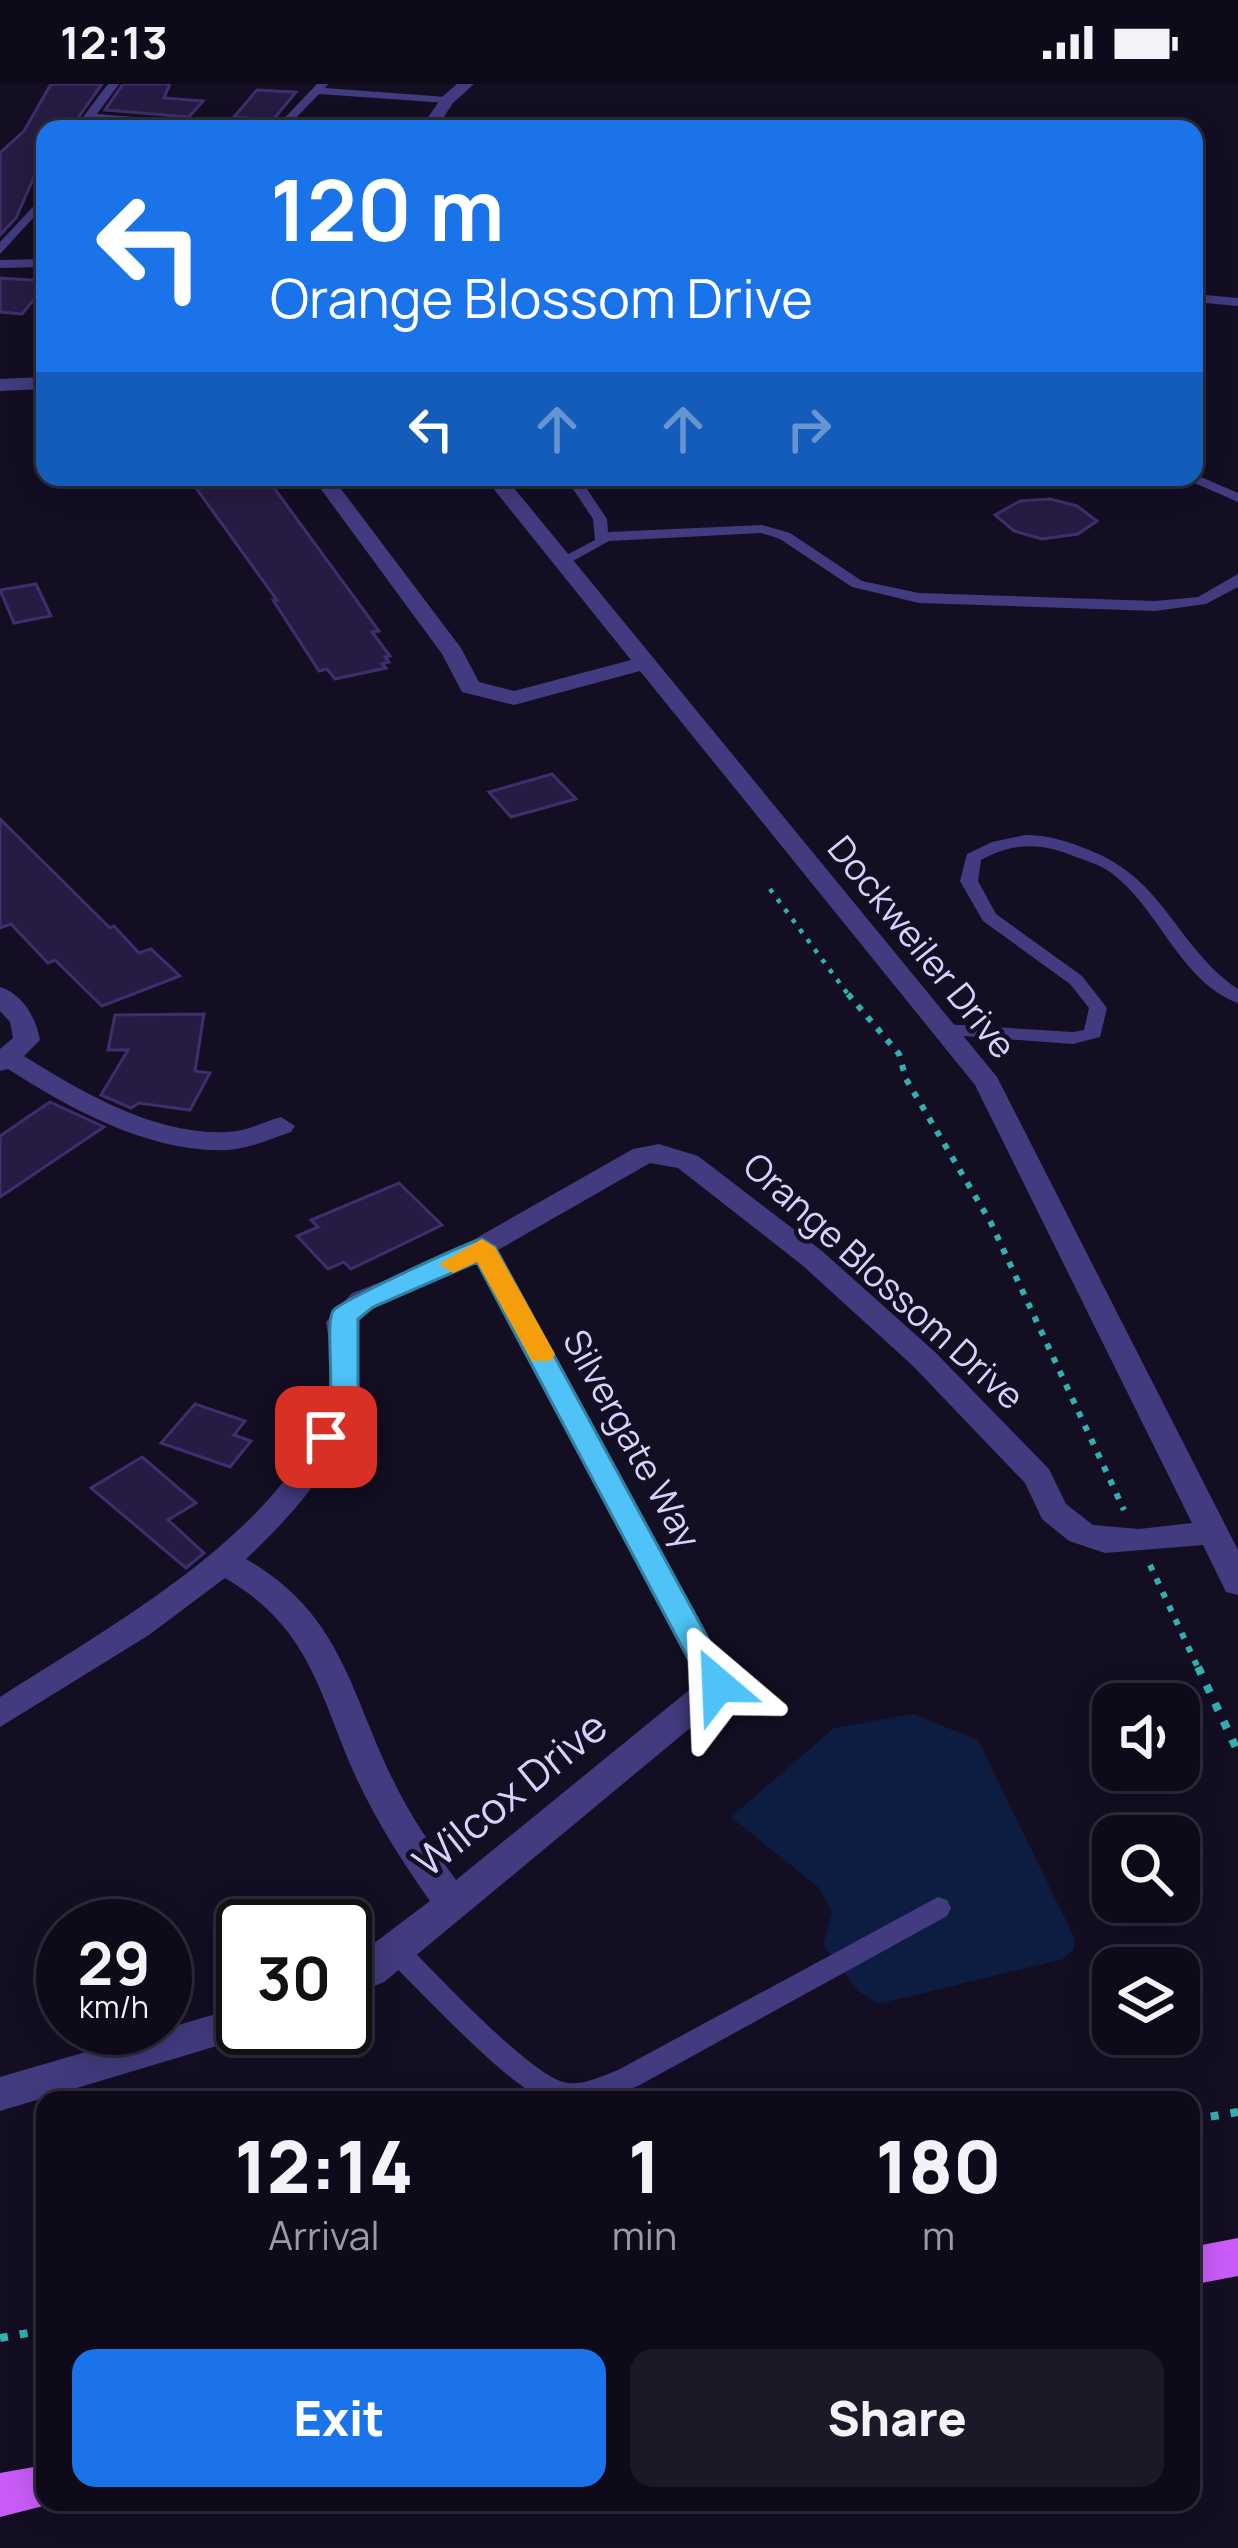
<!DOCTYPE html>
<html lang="en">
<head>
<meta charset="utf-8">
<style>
	:root { --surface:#0e0a1a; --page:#1c1827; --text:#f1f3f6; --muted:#9b9aa2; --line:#2e2b39; --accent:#1a73e8 }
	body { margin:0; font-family:Manrope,sans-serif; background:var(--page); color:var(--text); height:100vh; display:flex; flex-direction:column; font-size:45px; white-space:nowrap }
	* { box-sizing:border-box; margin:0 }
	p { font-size:39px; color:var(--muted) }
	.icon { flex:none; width:66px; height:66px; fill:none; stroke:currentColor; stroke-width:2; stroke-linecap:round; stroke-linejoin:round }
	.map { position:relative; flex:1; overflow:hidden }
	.side { position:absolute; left:36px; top:2007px; width:1164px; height:420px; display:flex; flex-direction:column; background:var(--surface); border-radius:24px; box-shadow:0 6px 30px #0003,0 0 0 3px var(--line) }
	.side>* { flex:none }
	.top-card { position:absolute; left:36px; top:36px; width:1167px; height:366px; border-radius:24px; box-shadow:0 6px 30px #0003,0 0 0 3px var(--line); background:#1a73e8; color:#fff; overflow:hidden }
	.controls { position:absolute; left:1092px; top:1599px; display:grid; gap:24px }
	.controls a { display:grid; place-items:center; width:108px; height:108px; border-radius:24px; background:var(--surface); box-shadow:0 6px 30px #0003,0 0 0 3px var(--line); font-size:60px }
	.speed { position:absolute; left:36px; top:1815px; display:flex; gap:24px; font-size:60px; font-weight:700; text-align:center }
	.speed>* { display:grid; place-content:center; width:156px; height:156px; border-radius:50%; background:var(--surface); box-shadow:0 6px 30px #0003,0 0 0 3px var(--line); line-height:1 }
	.speed small { font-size:30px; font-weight:400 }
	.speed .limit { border:6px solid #111; border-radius:18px; background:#fff; color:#111 }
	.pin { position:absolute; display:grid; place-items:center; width:102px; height:102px; color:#fff; margin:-51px; border-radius:24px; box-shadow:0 6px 18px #0006 }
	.me { position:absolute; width:132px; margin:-66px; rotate:334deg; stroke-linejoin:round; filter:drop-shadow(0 0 9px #0008) }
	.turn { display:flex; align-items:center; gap:42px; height:252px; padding:0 36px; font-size:54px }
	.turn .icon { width:156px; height:156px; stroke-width:2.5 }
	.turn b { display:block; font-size:84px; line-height:102px }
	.lanes { display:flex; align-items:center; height:114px; padding:0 36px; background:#0003; justify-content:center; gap:60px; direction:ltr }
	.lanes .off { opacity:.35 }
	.eta { display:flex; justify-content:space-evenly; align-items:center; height:204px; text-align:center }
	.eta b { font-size:72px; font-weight:800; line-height:84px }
	.action { display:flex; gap:24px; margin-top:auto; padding:24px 36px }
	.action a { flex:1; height:138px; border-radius:24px; background:var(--accent); color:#fff; font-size:48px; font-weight:800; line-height:138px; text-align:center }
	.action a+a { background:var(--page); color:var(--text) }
	.status { display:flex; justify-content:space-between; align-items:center; height:84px; padding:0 60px; background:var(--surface); direction:ltr }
	.status svg { height:33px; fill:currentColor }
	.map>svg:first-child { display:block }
</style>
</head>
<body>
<div class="status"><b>12:13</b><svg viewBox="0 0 49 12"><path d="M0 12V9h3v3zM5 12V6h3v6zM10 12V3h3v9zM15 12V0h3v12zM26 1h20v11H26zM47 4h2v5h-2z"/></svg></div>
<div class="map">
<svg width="1238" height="2464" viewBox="0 0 1238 2464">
	<rect width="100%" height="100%" fill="#130e22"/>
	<path fill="#0d1d42" d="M 913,1630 L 978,1656 L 1075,1855 L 1073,1866 L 1063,1875 L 878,1920 L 858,1907 L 823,1861 L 832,1829 L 819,1804 L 731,1733 L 834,1644 Z"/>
	<path fill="#261b42" stroke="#3f2e6d" stroke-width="3" d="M 51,0 L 102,0 L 70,45 L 45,45 L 45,68 L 16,134 L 0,151 L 0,69 L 24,47 Z
		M 123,0 L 170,0 L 164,14 L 203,17 L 189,33 L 105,26 Z
		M 257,6 L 296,8 L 273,36 L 234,33 Z
		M 0,194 L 45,197 L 45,202 L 22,230 L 0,228 Z
		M 188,393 L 266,393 L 379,547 L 372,548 L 390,572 L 385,573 L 389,578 L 382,580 L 386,584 L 335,595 L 327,585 L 319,587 L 273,516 L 277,516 Z
		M 1050,415 L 1077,422 L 1097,437 L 1078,450 L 1042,455 L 1014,447 L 995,431 L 1020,417 Z
		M 36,500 L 51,532 L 14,539 L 0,506 Z
		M 552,690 L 576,715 L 511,733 L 489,708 Z
		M 0,735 L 110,844 L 114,842 L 139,869 L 151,865 L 180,892 L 102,922 L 55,876 L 48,879 L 11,840 L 0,844 Z
		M 204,930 L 195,987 L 210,989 L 190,1026 L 139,1019 L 131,1024 L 101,1011 L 128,966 L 108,966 L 115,931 Z
		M 50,1018 L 104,1043 L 0,1113 L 0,1052 Z
		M 399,1099 L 442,1141 L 351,1185 L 344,1178 L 328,1185 L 297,1152 L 318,1143 L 311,1136 Z
		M 195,1320 L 245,1337 L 234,1351 L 251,1357 L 230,1383 L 161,1359 Z
		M 142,1373 L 196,1419 L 168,1436 L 204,1469 L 186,1484 L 91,1404 Z"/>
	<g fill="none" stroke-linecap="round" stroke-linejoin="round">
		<path stroke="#33afb0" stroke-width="4.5" stroke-dasharray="4.5 8" stroke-linecap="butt" d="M 770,805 L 850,913"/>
		<path stroke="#33afb0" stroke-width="6" stroke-dasharray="6 9" stroke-linecap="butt" d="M 848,910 L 899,970 L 906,995 L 991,1139 L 1124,1426
			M 1150,1481 L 1199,1586"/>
		<path stroke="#33afb0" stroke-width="8" stroke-dasharray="8 12" stroke-linecap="butt" d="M 1198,1583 L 1238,1668
			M 1191,2036 L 1238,2028
			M 0,2254 L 45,2246"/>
		<path fill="#423b7f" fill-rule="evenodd" d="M 108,0 L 119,0 L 97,30 L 245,42 L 251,45 L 203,45 L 92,36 L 86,45 L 74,45 Z
			M 317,0 L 328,0 L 325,4 L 447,13 L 452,16 L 447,19 L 319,10 L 293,37 L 355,45 L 274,45 Z
			M 45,110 L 45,121 L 0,170 L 0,158 Z
			M 45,175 L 45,183 L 0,184 L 0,176 Z
			M 1194,210 L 1238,214 L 1238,222 L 1194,218 Z
			M 1194,390 L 1238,409 L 1238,418 L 1181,393 Z
			M 565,393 L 579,393 L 607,435 L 608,448 L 762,441 L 790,449 L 862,497 L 919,509 L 1155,517 L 1198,513 L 1238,490 L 1238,503 L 1206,520 L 1155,527 L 919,519 L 852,503 L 780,455 L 761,449 L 609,457 L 564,482 L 557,478 L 559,475 L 595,456 L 593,435 Z
			M 1055,393 L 1069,393 L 1070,396 L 1063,400 Z
			M 1025,751 C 1048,751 1067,757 1089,766 C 1166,796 1175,862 1238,905 L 1238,919 C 1181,898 1160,827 1114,791 C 1102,781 1086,777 1071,771 C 1039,758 1011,759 981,776 L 978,797 L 996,830 L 1082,892 L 1107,924 L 1100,953 L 1073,960 L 937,950 L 935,946 L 944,940 L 1073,948 L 1084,946 L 1089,924 L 1070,900 L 983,837 L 960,797 L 967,770 L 992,758 Z
			M 938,1813 L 947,1816 L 951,1824 L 947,1832 L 638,2002 C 610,2014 577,2023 547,2016 C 513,2008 416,1902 386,1874 L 382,1866 L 386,1858 L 395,1855 L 404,1858 C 436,1889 526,1987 563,1998 C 581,2003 602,1992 618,1986 Z"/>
		<path fill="#423b7f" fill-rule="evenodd" d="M 457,0 L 474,0 L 453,19 L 436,45 L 420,45 L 442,13 Z
			M 45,293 L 45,305 L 0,307 L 0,295 Z
			M 312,393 L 332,393 L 461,564 L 479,598 L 514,607 L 631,576 L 484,393 L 505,393 L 997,993 L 1238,1466 L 1238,1511 L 1226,1508 L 1203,1461 L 1105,1469 L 1069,1457 L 1042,1435 L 1025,1399 L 913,1282 L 802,1181 L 678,1084 L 650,1079 L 498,1166 L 735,1602 L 730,1611 L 384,1898 L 345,1914 L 345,1881 L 430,1817 C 401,1776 375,1735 354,1689 C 318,1606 309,1543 225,1494 L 149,1551 L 0,1643 L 0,1613 C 105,1545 297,1441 328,1312 C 334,1287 330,1262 326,1238 L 352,1209 L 436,1177 L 633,1065 L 659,1060 L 698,1072 L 822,1167 L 935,1268 L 1049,1385 L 1066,1420 L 1093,1441 L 1139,1445 L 1192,1439 L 975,1001 L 640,587 L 514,621 L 462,608 L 442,570 ZM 476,1179 L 699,1598 L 456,1796 C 432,1763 409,1730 392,1694 C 349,1604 340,1529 246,1475 C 315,1410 373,1340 356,1240 L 374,1223 Z
			M 0,903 C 23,910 36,934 40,956 L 24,972 C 83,1009 155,1051 226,1048 C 245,1048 263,1038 281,1033 L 295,1042 L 291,1048 C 270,1055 249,1065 227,1066 C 150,1069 70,1025 8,985 L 0,987 L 0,965 L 13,954 L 10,938 L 0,927 Z
			M 243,1922 L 243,1944 L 259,1944 L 257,1950 L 0,2027 L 0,1993 Z"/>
		<path fill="#c95cf9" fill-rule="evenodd" d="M 1238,2154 L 1238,2192 L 1191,2201 L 1191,2163 Z
			M 45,2381 L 45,2418 L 59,2418 L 0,2433 L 0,2389 Z"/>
	</g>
	<path fill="#4fc3f7" stroke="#337fa1" stroke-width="3" d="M 482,1155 L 495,1163 L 729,1593 L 734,1601 L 729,1610 L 707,1610 L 477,1178 L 373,1223 L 358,1235 L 358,1314 L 336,1360 L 326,1363 L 311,1353 C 318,1339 327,1325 330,1310 C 333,1292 326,1238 333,1227 C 338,1218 466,1159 482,1155 Z"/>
	<path fill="#f59e0b" d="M 482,1155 L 495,1163 L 555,1270 L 551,1277 L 532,1277 L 477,1178 L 453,1189 L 439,1180 Z"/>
	<g text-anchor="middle" stroke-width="9" stroke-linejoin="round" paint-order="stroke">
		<g font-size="36" fill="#d9d1fd" stroke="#130e22">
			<text transform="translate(922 863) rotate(51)" y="13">Dockweiler Drive</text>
			<text transform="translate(884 1197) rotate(42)" y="13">Orange Blossom Drive</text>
			<text transform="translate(632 1355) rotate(61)" y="13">Silvergate Way</text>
		</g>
		<g font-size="42" fill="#d9d1fd" stroke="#130e22">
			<text transform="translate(510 1710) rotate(-39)" y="15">Wilcox Drive</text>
		</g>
	</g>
</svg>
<div class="controls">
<a><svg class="icon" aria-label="sound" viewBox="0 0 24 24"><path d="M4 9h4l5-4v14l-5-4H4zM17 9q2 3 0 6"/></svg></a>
<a><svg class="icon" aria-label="search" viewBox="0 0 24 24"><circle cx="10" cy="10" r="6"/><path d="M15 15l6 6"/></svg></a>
<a><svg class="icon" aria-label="layers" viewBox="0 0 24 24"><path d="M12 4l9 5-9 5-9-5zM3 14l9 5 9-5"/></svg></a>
</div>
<div class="speed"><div>29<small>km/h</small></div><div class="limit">30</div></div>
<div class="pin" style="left:326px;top:1353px;background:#d93025"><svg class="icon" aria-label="arrive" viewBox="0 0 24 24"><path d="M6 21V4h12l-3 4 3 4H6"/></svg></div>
<svg class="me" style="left:718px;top:1601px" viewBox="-20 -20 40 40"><path d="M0-17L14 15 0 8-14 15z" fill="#4fc3f7" stroke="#fff" stroke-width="4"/></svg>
<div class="top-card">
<div class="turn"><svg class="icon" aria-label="left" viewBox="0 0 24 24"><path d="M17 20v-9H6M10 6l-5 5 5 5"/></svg><div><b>120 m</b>Orange Blossom Drive</div></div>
<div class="lanes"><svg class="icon" aria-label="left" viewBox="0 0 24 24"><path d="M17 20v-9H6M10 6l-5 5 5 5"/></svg><svg class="icon off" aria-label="ahead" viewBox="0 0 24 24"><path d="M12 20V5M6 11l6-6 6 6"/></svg><svg class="icon off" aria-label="ahead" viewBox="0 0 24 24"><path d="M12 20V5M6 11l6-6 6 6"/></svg><svg class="icon off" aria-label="right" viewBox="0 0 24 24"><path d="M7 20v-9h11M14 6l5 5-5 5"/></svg></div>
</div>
<section class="side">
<div class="eta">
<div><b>12:14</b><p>Arrival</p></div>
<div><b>1</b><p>min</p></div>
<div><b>180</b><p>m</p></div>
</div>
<div class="action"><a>Exit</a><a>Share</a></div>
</section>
</div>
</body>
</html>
